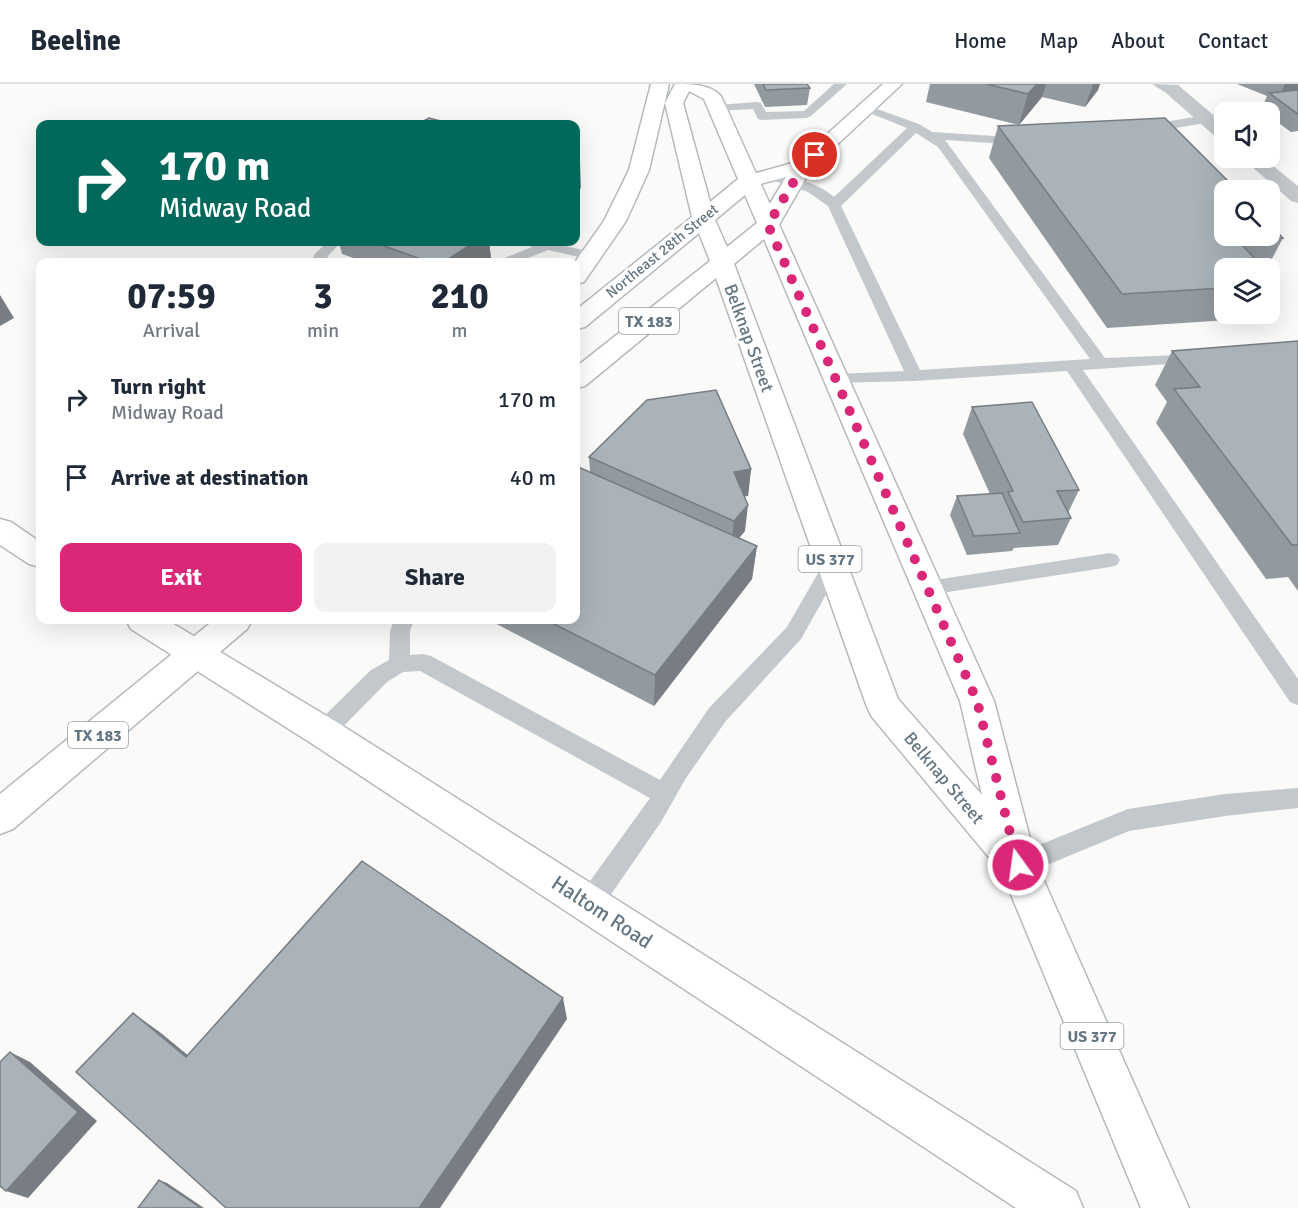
<!DOCTYPE html>
<html lang="en">
<head>
<meta charset="utf-8">
<style>
	:root { --surface:#fff; --page:#f2f2f3; --text:#1f2937; --muted:#747a83; --line:#e0e1e3; --accent:#db2777 }
	body { margin:0; font-family:Signika,sans-serif; background:var(--page); color:var(--text); height:100vh; display:flex; flex-direction:column; font-size:22px; white-space:nowrap }
	* { box-sizing:border-box; margin:0 }
	p { font-size:20px; color:var(--muted) }
	.icon { flex:none; width:33px; height:33px; fill:none; stroke:currentColor; stroke-width:2; stroke-linecap:round; stroke-linejoin:round }
	.map { position:relative; flex:1; overflow:hidden }
	.side { position:absolute; left:36px; top:174px; width:544px; height:366px; display:flex; flex-direction:column; background:var(--surface); border-radius:12px; box-shadow:0 6px 24px #0002 }
	.side>* { flex:none }
	.guide { position:absolute; left:36px; top:36px; width:544px; height:126px; border-radius:12px; box-shadow:0 6px 24px #0002; background:#00695c; color:#fff; overflow:hidden }
	.tools { position:absolute; left:1214px; top:18px; display:grid; gap:12px }
	.tools a { display:grid; place-items:center; width:66px; height:66px; border-radius:12px; background:var(--surface); box-shadow:0 6px 24px #0002; font-size:30px }
	.pin { position:absolute; display:grid; place-items:center; width:51px; height:51px; color:#fff; margin:-26px; border:3px solid #fff; border-radius:50%; box-shadow:0 2px 6px #0007 }
	.me { position:absolute; width:66px; margin:-33px; rotate:346deg; stroke-linejoin:round; filter:drop-shadow(0 0 4px #0008) }
	.turn { display:flex; align-items:center; gap:21px; height:126px; padding:0 24px; font-size:27px }
	.turn .icon { width:78px; height:78px; stroke-width:2.5 }
	.turn b { display:block; font-size:42px; line-height:51px }
	.eta { display:flex; justify-content:space-evenly; align-items:center; height:102px; text-align:center }
	.eta b { font-size:36px; font-weight:700; line-height:42px }
	.button { display:flex; gap:12px; margin-top:auto; padding:12px 24px }
	.button a { flex:1; height:69px; border-radius:12px; background:var(--accent); color:#fff; font-size:24px; font-weight:700; line-height:69px; text-align:center }
	.button a+a { background:var(--page); color:var(--text) }
	ul { padding:0; list-style:none }
	li { display:flex; align-items:center; gap:18px; height:78px; padding:0 24px }
	li div { flex:1 }
	li b { display:block; font-size:22px }
	li em { font-style:normal }
	header { display:flex; align-items:center; gap:36px; box-sizing:border-box; height:84px; padding:0 30px; background:var(--surface); border-bottom:2px solid var(--line) }
	header strong { font-size:28px }
	nav { display:flex; gap:33px; margin-inline-start:auto; font-size:21px }
	.map>svg:first-child { display:block }
</style>
</head>
<body>
<header>
<strong>Beeline</strong>
<nav><a>Home</a><a>Map</a><a>About</a><a>Contact</a></nav>
</header>
<div class="map">
<svg width="1298" height="1124" viewBox="0 0 1298 1124">
	<rect width="100%" height="100%" fill="#fafaf8"/>
	<g fill="none" stroke-linecap="round" stroke-linejoin="round">
		<defs>
			<path id="secondary" d="M 883,0 L 902,0 L 811,85 L 776,146 L 768,147 L 760,146 L 757,141 L 786,93 L 749,103 L 742,101 L 739,97 L 742,93 L 796,78 Z
				M 0,435 L 11,438 L 40,458 L 40,483 L 29,480 L 0,461 Z
				M 126,536 L 167,536 L 335,637 L 1076,1107 L 1083,1124 L 1016,1124 L 311,659 L 131,545 Z"/>
			<path id="primary" d="M 651,0 L 669,0 L 649,86 L 626,137 L 584,198 L 576,200 L 575,178 L 604,137 L 629,86 Z
				M 675,0 C 691,0 710,0 721,12 L 994,617 L 1037,781 L 1189,1124 L 1141,1124 L 1002,789 L 872,633 L 867,623 L 716,194 L 585,302 L 576,304 L 576,283 L 710,177 L 699,149 L 585,243 L 576,245 L 576,226 L 692,133 L 665,19 ZM 689,7 L 704,15 L 738,95 L 710,118 L 683,19 ZM 745,111 L 757,139 L 727,163 L 715,136 ZM 764,155 L 960,617 L 982,711 L 898,615 L 734,180 Z
				M 214,536 L 252,536 L 247,545 L 13,745 L 0,750 L 0,710 Z"/>
		</defs>
		<use href="#secondary" stroke="#b3babf" stroke-width="3"/>
		<use href="#primary" stroke="#b5babe" stroke-width="3"/>
		<path fill="#c3c8cc" fill-rule="evenodd" d="M 834,0 L 847,0 L 811,32 L 807,34 L 762,36 L 758,35 L 753,25 L 717,27 L 711,24 L 717,21 L 757,18 L 761,19 L 766,28 L 804,27 Z
			M 866,21 L 919,40 L 932,48 L 1026,54 L 1026,60 L 1022,61 L 945,56 L 1105,274 L 1204,270 L 1206,273 L 1198,278 L 1083,286 L 1298,595 L 1298,621 L 1290,618 L 1067,287 L 915,297 L 830,299 L 828,295 L 836,290 L 904,287 L 828,122 L 808,108 L 765,94 L 764,91 L 770,87 C 792,93 817,98 834,113 L 907,44 L 862,26 L 862,22 ZM 916,49 L 938,63 L 1090,275 L 920,286 L 841,122 Z
			M 1207,31 L 1211,32 L 1211,38 L 1146,49 L 1140,45 L 1146,41 Z
			M 327,158 L 341,158 L 328,172 L 326,178 L 312,178 L 314,171 Z
			M 523,158 L 546,158 L 597,169 L 599,172 L 592,176 L 548,166 L 518,178 L 500,178 L 502,175 L 532,163 Z
			M 1110,469 L 1117,471 L 1120,476 L 1117,481 L 1110,483 L 928,511 L 921,509 L 918,504 L 921,499 L 928,497 Z
			M 832,475 L 839,477 L 842,482 L 801,555 L 725,638 L 686,694 L 661,738 L 598,829 L 589,832 L 580,829 L 576,820 L 580,811 L 650,714 L 420,587 L 403,588 L 387,598 L 331,655 L 323,657 L 315,655 L 312,648 L 315,641 L 371,586 L 389,576 L 390,547 L 394,536 L 414,536 L 410,547 L 410,571 L 423,570 L 431,572 L 660,696 L 709,624 L 787,543 L 825,477 Z
			M 1298,704 L 1298,724 L 1225,732 L 1129,747 L 1018,793 L 1009,789 L 1006,781 L 1009,773 L 1128,725 L 1225,710 Z"/>
		<path fill="#c3c8cc" fill-rule="evenodd" d="M 1152,0 L 1178,1 L 1224,40 L 1224,56 L 1217,54 L 1166,9 Z
			M 1242,74 L 1263,74 L 1298,102 L 1298,119 L 1291,117 Z"/>
		<use href="#secondary" fill="#fff" fill-rule="evenodd"/>
		<use href="#primary" fill="#fff" fill-rule="evenodd"/>
	</g>
	<path fill="#929a9f" d="M 754,0 L 807,0 L 810,4 L 807,21 L 765,23 Z
		M 930,0 L 1100,0 L 1098,6 L 1085,23 L 1042,13 L 1019,41 L 926,18 Z
		M 1237,0 L 1298,0 L 1298,47 L 1291,48 L 1269,32 L 1269,28 L 1264,28 L 1261,26 L 1267,12 Z
		M 998,42 L 1283,154 L 1267,184 L 1224,184 L 1224,230 L 1262,230 L 1259,234 L 1107,244 L 989,74 Z
		M 339,158 L 489,158 L 491,174 L 485,178 L 365,178 L 342,170 Z
		M 1269,190 L 1279,200 L 1269,217 Z
		M 1298,257 L 1298,507 L 1288,493 L 1266,495 L 1156,339 L 1167,318 L 1155,301 L 1172,267 Z
		M 972,323 L 1079,406 L 1068,429 L 1071,434 L 1058,461 L 1014,464 L 1012,467 L 967,471 L 950,431 L 957,412 L 990,410 L 963,350 Z
		M 589,373 L 751,385 L 748,412 L 745,412 L 745,447 L 739,454 L 757,462 L 752,495 L 654,622 L 489,536 L 576,536 L 590,388 Z"/>
	<path fill="#777d82" d="M 1037,0 L 1046,0 L 1042,13 L 1019,41 L 1028,10 Z
		M 1093,0 L 1100,0 L 1098,6 L 1085,23 Z
		M 1285,0 L 1298,0 L 1298,8 L 1277,16 Z
		M 580,78 L 581,104 L 576,108 L 576,81 Z
		M 474,158 L 489,158 L 491,174 L 485,178 L 444,178 Z
		M 0,211 L 14,234 L 0,242 Z
		M 751,385 L 748,412 L 731,415 L 734,388 Z
		M 748,421 L 745,447 L 731,464 L 734,437 Z
		M 757,462 L 752,495 L 654,622 L 655,591 Z
		M 563,914 L 567,935 L 440,1124 L 419,1124 Z
		M 133,929 L 161,949 L 213,992 L 186,973 Z
		M 10,968 L 30,978 L 97,1037 L 28,1114 L 6,1107 Z
		M 159,1096 L 167,1099 L 204,1124 L 201,1124 Z"/>
	<path fill="#aab3b9" stroke="#777d82" stroke-width="1.5" d="M 763,0 L 807,0 L 810,4 L 766,6 Z
		M 986,0 L 1037,0 L 1028,10 Z
		M 1298,6 L 1298,30 L 1269,9 Z
		M 429,34 L 452,40 L 418,40 Z
		M 1165,34 L 1237,106 L 1224,106 L 1224,152 L 1269,152 L 1269,139 L 1283,154 L 1238,157 L 1264,184 L 1224,184 L 1224,204 L 1122,210 L 998,42 Z
		M 373,158 L 474,158 L 444,178 L 429,178 Z
		M 1269,190 L 1279,200 L 1269,201 Z
		M 1298,257 L 1298,461 L 1292,461 L 1174,305 L 1200,303 L 1172,267 Z
		M 716,306 L 751,385 L 734,388 L 748,421 L 734,437 L 589,373 L 647,316 Z
		M 1032,318 L 1079,406 L 1057,407 L 1071,434 L 1023,438 L 1008,408 L 1013,407 L 972,323 Z
		M 576,382 L 757,462 L 655,591 L 546,536 L 576,536 Z
		M 1002,409 L 1020,449 L 974,452 L 957,412 Z
		M 362,777 L 563,914 L 419,1124 L 226,1124 L 76,988 L 133,929 L 186,973 Z
		M 10,968 L 78,1028 L 6,1107 L 0,1102 L 0,978 Z
		M 159,1096 L 201,1124 L 138,1124 Z"/>
	<g fill="none" stroke-linecap="round" stroke-linejoin="round">
		<path stroke="#db2777" stroke-width="10" stroke-dasharray="0 18" d="M 815,71 L 803,82 L 768,141 L 977,617 L 1018,781"/>
	</g>
	<g text-anchor="middle" stroke-width="6" stroke-linejoin="round" paint-order="stroke">
		<g font-size="15" fill="#657683" stroke="#fff">
			<text transform="translate(662 167) rotate(-39)" y="5">Northeast 28th Street</text>
		</g>
		<g fill="#fff" stroke="#939fa8" stroke-width="1.5">
			<rect x="619" y="224" width="60" height="26" rx="4.5"/>
			<rect x="798.5" y="462" width="63" height="26" rx="4.5"/>
			<rect x="68" y="638" width="60" height="26" rx="4.5"/>
			<rect x="1060.5" y="939" width="63" height="26" rx="4.5"/>
		</g>
		<g font-size="16" font-weight="bold" fill="#657683">
			<text x="649" y="243">TX 183</text>
			<text x="830" y="481">US 377</text>
			<text x="98" y="657">TX 183</text>
			<text x="1092" y="958">US 377</text>
		</g>
		<g font-size="18" fill="#657683" stroke="#fff">
			<text transform="translate(749 254) rotate(70)" y="6">Belknap Street</text>
			<text transform="translate(944 694) rotate(50)" y="6">Belknap Street</text>
		</g>
		<g font-size="21" fill="#657683" stroke="#fff">
			<text transform="translate(602 828) rotate(33)" y="7">Haltom Road</text>
		</g>
	</g>
</svg>
<div class="tools">
<a><svg class="icon" aria-label="sound" viewBox="0 0 24 24"><path d="M4 9h4l5-4v14l-5-4H4zM17 9q2 3 0 6"/></svg></a>
<a><svg class="icon" aria-label="search" viewBox="0 0 24 24"><circle cx="10" cy="10" r="6"/><path d="M15 15l6 6"/></svg></a>
<a><svg class="icon" aria-label="layers" viewBox="0 0 24 24"><path d="M12 4l9 5-9 5-9-5zM3 14l9 5 9-5"/></svg></a>
</div>
<div class="pin" style="left:815px;top:71px;background:#d93025"><svg class="icon" aria-label="arrive" viewBox="0 0 24 24"><path d="M6 21V4h12l-3 4 3 4H6"/></svg></div>
<svg class="me" style="left:1018px;top:781px" viewBox="-20 -20 40 40"><circle r="17" fill="#db2777" stroke="#fff" stroke-width="3"/><path d="M0-11L8 9 0 5-8 9z" fill="#fff"/></svg>
<div class="guide">
<div class="turn"><svg class="icon" aria-label="right" viewBox="0 0 24 24"><path d="M7 20v-9h11M14 6l5 5-5 5"/></svg><div><b>170 m</b>Midway Road</div></div>
</div>
<section class="side">
<div class="eta">
<div><b>07:59</b><p>Arrival</p></div>
<div><b>3</b><p>min</p></div>
<div><b>210</b><p>m</p></div>
</div>
<ul>
<li><svg class="icon" aria-label="right" viewBox="0 0 24 24"><path d="M7 20v-9h11M14 6l5 5-5 5"/></svg><div><b>Turn right</b><p>Midway Road</p></div><em>170 m</em></li>
<li><svg class="icon" aria-label="arrive" viewBox="0 0 24 24"><path d="M6 21V4h12l-3 4 3 4H6"/></svg><div><b>Arrive at destination</b></div><em>40 m</em></li>
</ul>
<div class="button"><a>Exit</a><a>Share</a></div>
</section>
</div>
</body>
</html>
